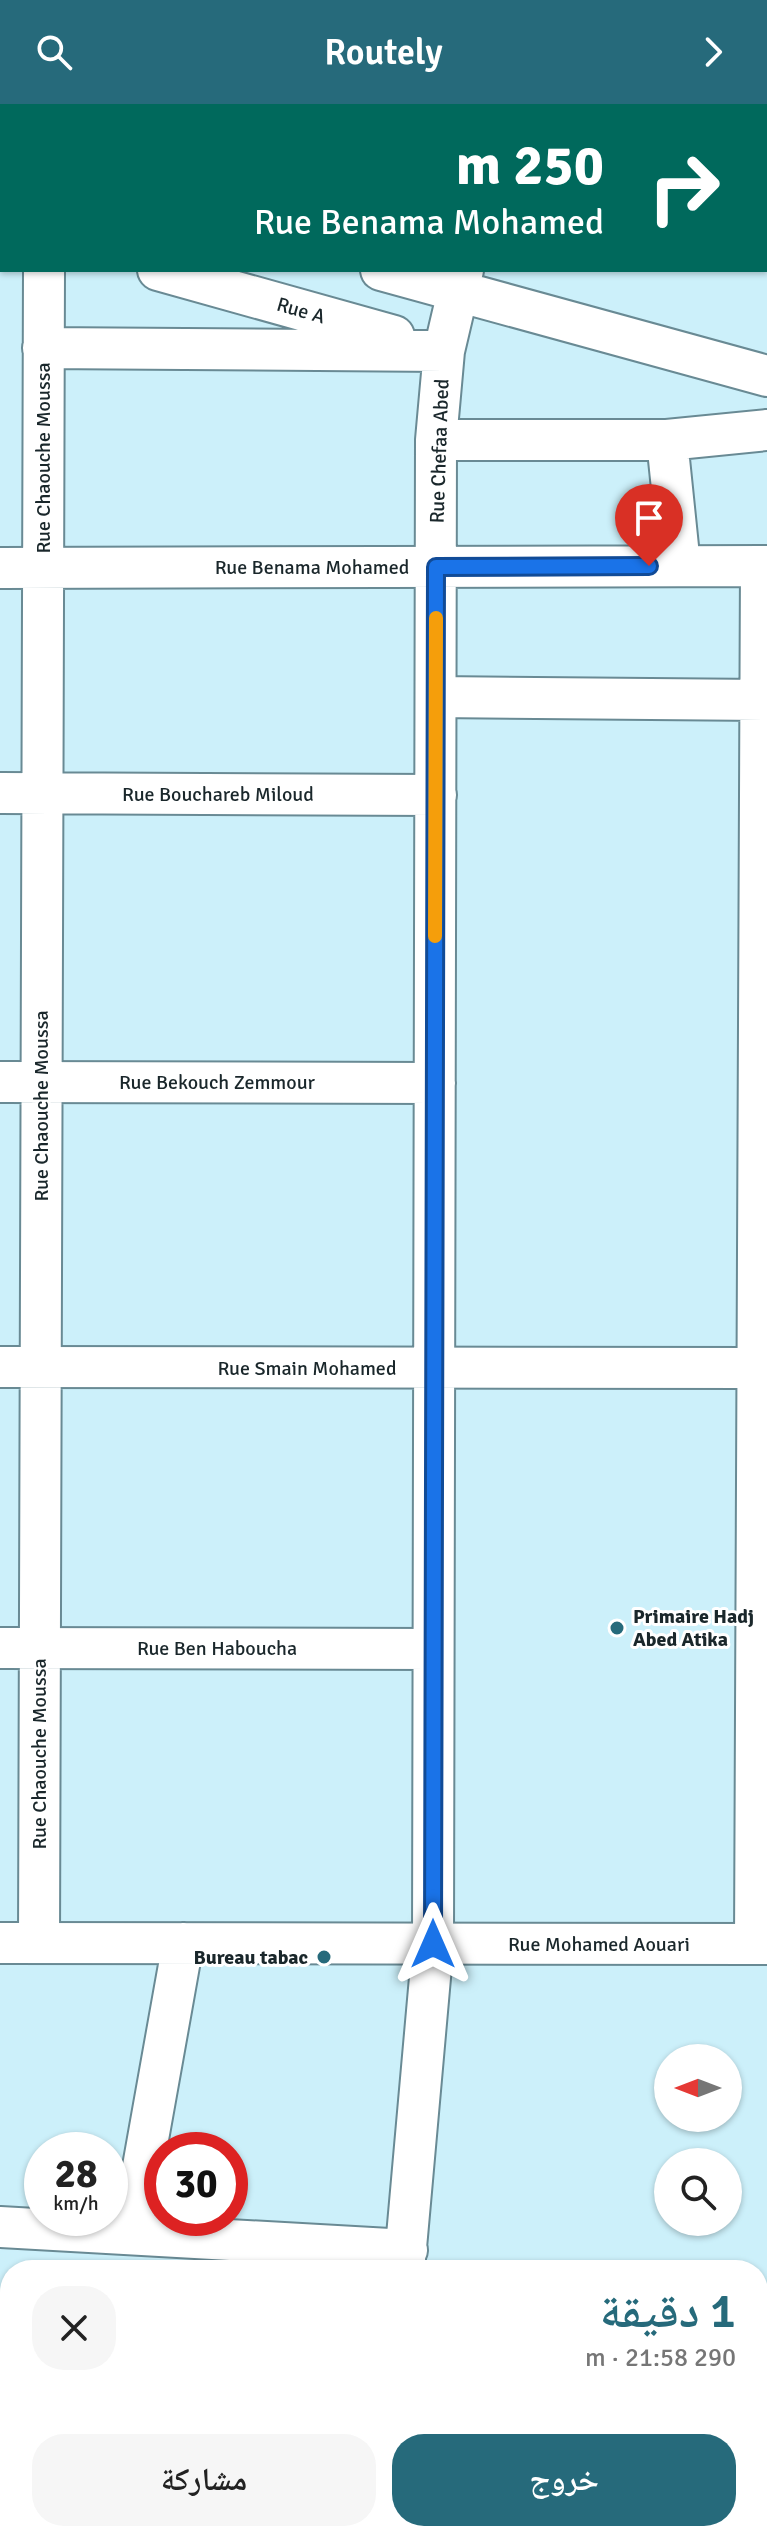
<!DOCTYPE html>
<html lang="ar">
<head>
<meta charset="utf-8">
<style>
	:root { --surface:#fff; --page:#f6f6f6; --text:#222; --muted:#767676; --accent:#266a7b }
	body { margin:0; font-family:Signika,"Noto Naskh Arabic",sans-serif; background:var(--page); color:var(--text); direction:rtl; height:100vh; display:flex; flex-direction:column; font-size:30px; white-space:nowrap }
	* { box-sizing:border-box; margin:0 }
	p { font-size:26px; color:var(--muted) }
	.icon { flex:none; width:44px; height:44px; fill:none; stroke:currentColor; stroke-width:2; stroke-linecap:round; stroke-linejoin:round }
	.map { position:relative; flex:1; overflow:hidden; direction:ltr }
	.sheet { position:absolute; left:0px; top:2156px; width:768px; height:282px; display:flex; flex-direction:column; background:var(--surface); border-radius:32px 32px 0 0; box-shadow:0 2px 6px #0004; direction:rtl }
	.sheet>* { flex:none }
	.hud { position:absolute; left:0px; top:0px; width:768px; height:168px; box-shadow:0 2px 6px #0004; direction:rtl; background:#00695c; color:#fff; overflow:hidden }
	.needle { width:52px; rotate:270deg }
	.controls { position:absolute; left:654px; top:1940px; display:grid; gap:16px }
	.controls a { display:grid; place-items:center; width:88px; height:88px; border-radius:50%; background:var(--surface); box-shadow:0 2px 6px #0004; font-size:40px }
	.speed { position:absolute; left:24px; top:2028px; display:flex; gap:16px; font-size:40px; font-weight:700; text-align:center }
	.speed>* { display:grid; place-content:center; width:104px; height:104px; border-radius:50%; background:var(--surface); box-shadow:0 2px 6px #0004; line-height:1 }
	.speed small { font-size:20px; font-weight:400 }
	.speed .limit { border:12px solid #d22; background:#fff; color:#111 }
	.pin { position:absolute; display:grid; place-items:center; width:68px; height:68px; color:#fff; margin:-82px -34px; border-radius:50% 50% 50% 0; rotate:-45deg; box-shadow:0 0 8px #0007 }
	.pin .icon { rotate:45deg }
	.me { position:absolute; width:88px; margin:-44px; rotate:0deg; stroke-linejoin:round; filter:drop-shadow(0 0 6px #0008) }
	.turn { display:flex; align-items:center; gap:28px; height:168px; padding:0 32px; font-size:36px }
	.turn .icon { width:104px; height:104px; stroke-width:2.5 }
	.turn b { display:block; font-size:56px; line-height:68px }
	.round { display:grid; place-items:center; flex:none; width:84px; height:84px; border-radius:32px; background:var(--page) }
	.headline { display:flex; align-items:center; justify-content:space-between; height:136px; padding:0 32px }
	h1 { font-size:48px; font-weight:600; line-height:60px; color:var(--accent) }
	.cta { display:flex; gap:16px; margin-top:auto; padding:16px 32px }
	.cta a { flex:1; height:92px; border-radius:32px; background:var(--accent); color:#fff; font-size:32px; font-weight:600; line-height:92px; text-align:center }
	.cta a+a { background:var(--page); color:var(--text) }
	header { display:flex; justify-content:space-between; align-items:center; height:104px; padding:0 32px; background:var(--accent); color:#fff; font-size:36px; font-weight:600 }
	.map>svg:first-child { display:block }
</style>
</head>
<body>
<header><svg class="icon" aria-label="forward" viewBox="0 0 24 24"><path d="M9 5l7 7-7 7"/></svg>Routely<svg class="icon" aria-label="search" viewBox="0 0 24 24"><circle cx="10" cy="10" r="6"/><path d="M15 15l6 6"/></svg></header>
<div class="map">
<svg width="767" height="2437" viewBox="0 0 767 2437">
	<rect width="100%" height="100%" fill="#ccf0fa"/>
	<g fill="none" stroke-linecap="round" stroke-linejoin="round">
		<defs>
			<path id="street" d="M 394,0 L 402,2
				M 41,2 L 41,0
				M 503,2 L 503,0
				M 0,60 L 2,61
				M 766,90 L 767,90
				M 0,122 L 2,123
				M 158,166 L 394,232
				M 381,166 L 767,272
				M 43,244 L 444,247
				M 436,336 L 667,336 L 767,326
				M 667,336 L 680,462
				M 0,464 L 767,462
				M 436,593 L 767,596
				M 0,689 L 436,691
				M 0,978 L 435,979
				M 0,1263 L 758,1264
				M 0,1544 L 433,1545
				M 0,1839 L 767,1840
				M 39,1839 L 44,166
				M 755,1839 L 761,462
				M 0,2123 L 407,2146
				M 131,2130 L 183,1839
				M 404,2166 L 433,1840 L 436,336 L 444,247 L 463,166
				M 0,2384 L 10,2384
				M 758,2384 L 767,2384
				M 98,2437 L 99,2428
				M 368,2437 L 370,2428"/>
		</defs>
		<use href="#street" stroke="#698a94" stroke-width="44"/>
		<use href="#street" stroke="#fff" stroke-width="40"/>
	</g>
	<g fill="none" stroke-linecap="round" stroke-linejoin="round">
		<defs>
			<path id="route" d="M 433,1840 L 436,463 L 649,462"/>
		</defs>
		<use href="#route" stroke="#114b97" stroke-width="20"/>
		<use href="#route" stroke="#1a73e8" stroke-width="14"/>
		<path stroke="#f59e0b" stroke-width="14" d="M 435,832 L 436,514"/>
	</g>
	<g fill="#266a7b" stroke="#fff" stroke-width="3">
		<circle cx="617" cy="1524" r="8"/>
		<circle cx="324" cy="1853" r="8"/>
	</g>
	<g text-anchor="middle" stroke-width="6" stroke-linejoin="round" paint-order="stroke">
		<g font-size="20" fill="#1a272b" stroke="#fff">
			<text transform="translate(301 206) rotate(16)" y="7">Rue A</text>
			<text transform="translate(439 347) rotate(-88)" y="7">Rue Chefaa Abed</text>
			<text transform="translate(43 354) rotate(-90)" y="7">Rue Chaouche Moussa</text>
			<text x="312" y="470">Rue Benama Mohamed</text>
			<text x="218" y="697">Rue Bouchareb Miloud</text>
			<text x="217" y="985">Rue Bekouch Zemmour</text>
			<text transform="translate(41 1002) rotate(-90)" y="7">Rue Chaouche Moussa</text>
			<text x="307" y="1271">Rue Smain Mohamed</text>
			<text x="217" y="1551">Rue Ben Haboucha</text>
			<text transform="translate(39 1650) rotate(-90)" y="7">Rue Chaouche Moussa</text>
			<text x="599" y="1847">Rue Mohamed Aouari</text>
		</g>
		<g font-size="20" font-weight="bold" fill="#1a272b" stroke="#fff" text-anchor="start">
			<text x="633" y="1519">Primaire Hadj<tspan x="633" dy="23">Abed Atika</tspan></text>
			<text x="308" y="1860" text-anchor="end">Bureau tabac</text>
		</g>
	</g>
</svg>
<div class="controls">
<a><svg class="needle" viewBox="-14 -14 28 28"><path d="M0-13l5 13h-10z" fill="#e53935"/><path d="M0 13l5-13h-10z" fill="#767676"/></svg></a>
<a><svg class="icon" aria-label="search" viewBox="0 0 24 24"><circle cx="10" cy="10" r="6"/><path d="M15 15l6 6"/></svg></a>
</div>
<div class="speed"><div>28<small>km/h</small></div><div class="limit">30</div></div>
<div class="pin" style="left:649px;top:462px;background:#d93025"><svg class="icon" aria-label="arrive" viewBox="0 0 24 24"><path d="M6 21V4h12l-3 4 3 4H6"/></svg></div>
<svg class="me" style="left:433px;top:1840px" viewBox="-20 -20 40 40"><path d="M0-17L14 15 0 8-14 15z" fill="#1a73e8" stroke="#fff" stroke-width="4"/></svg>
<div class="hud">
<div class="turn"><svg class="icon" aria-label="right" viewBox="0 0 24 24"><path d="M7 20v-9h11M14 6l5 5-5 5"/></svg><div><b>250 m</b>Rue Benama Mohamed</div></div>
</div>
<section class="sheet">
<div class="headline"><div><h1>1 دقيقة</h1><p>290 m · 21:58</p></div><a class="round"><svg class="icon" aria-label="close" viewBox="0 0 24 24"><path d="M6 6l12 12M18 6L6 18"/></svg></a></div>
<div class="cta"><a>خروج</a><a>مشاركة</a></div>
</section>
</div>
</body>
</html>
